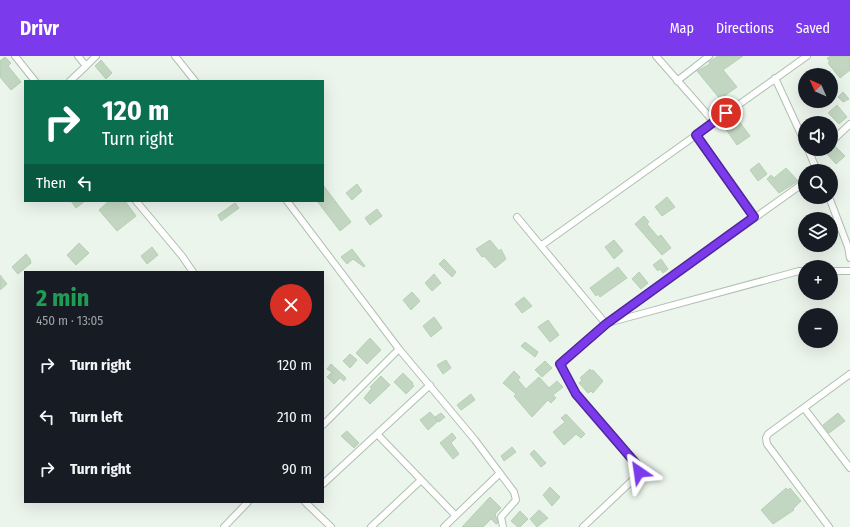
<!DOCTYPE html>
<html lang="en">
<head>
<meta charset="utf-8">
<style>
	:root { --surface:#171b24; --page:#242831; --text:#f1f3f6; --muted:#9ea1a6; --accent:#7c3aed }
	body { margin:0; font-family:"Fira Sans Condensed",sans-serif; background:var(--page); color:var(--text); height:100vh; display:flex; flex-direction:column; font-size:15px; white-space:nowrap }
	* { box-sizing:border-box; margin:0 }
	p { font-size:13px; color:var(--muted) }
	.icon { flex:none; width:22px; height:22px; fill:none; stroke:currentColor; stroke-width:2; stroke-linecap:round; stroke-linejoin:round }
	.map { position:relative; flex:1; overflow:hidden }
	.sheet { position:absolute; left:24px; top:215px; width:300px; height:232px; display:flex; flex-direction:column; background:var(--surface); border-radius:0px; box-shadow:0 4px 16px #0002 }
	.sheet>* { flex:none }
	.guide { position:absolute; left:24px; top:24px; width:300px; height:122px; border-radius:0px; box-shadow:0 4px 16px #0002; background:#0b6e4f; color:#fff; overflow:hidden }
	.needle { width:26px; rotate:315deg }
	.buttons { position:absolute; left:798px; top:12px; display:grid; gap:8px }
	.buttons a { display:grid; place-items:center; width:40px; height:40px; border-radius:50%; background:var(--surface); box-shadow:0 4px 16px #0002; font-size:20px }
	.pin { position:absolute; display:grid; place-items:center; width:34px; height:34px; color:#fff; margin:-17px; border:2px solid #fff; border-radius:50%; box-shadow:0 1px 4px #0007 }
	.me { position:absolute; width:44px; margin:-22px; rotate:328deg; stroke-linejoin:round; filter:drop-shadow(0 0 3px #0008) }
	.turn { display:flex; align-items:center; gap:14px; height:84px; padding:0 12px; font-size:18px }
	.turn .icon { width:52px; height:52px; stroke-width:2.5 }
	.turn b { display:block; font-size:28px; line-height:34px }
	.then { display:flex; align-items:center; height:38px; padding:0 12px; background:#0003; gap:8px; font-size:15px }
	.round { display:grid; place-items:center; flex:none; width:42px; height:42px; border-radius:21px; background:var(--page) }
	.overview { display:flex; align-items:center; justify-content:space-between; height:68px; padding:0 12px }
	h1 { font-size:24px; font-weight:700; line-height:30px; color:#1e9e55 }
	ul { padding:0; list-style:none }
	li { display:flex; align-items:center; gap:12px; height:52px; padding:0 12px }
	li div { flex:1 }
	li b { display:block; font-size:15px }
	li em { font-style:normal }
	header { display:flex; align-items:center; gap:24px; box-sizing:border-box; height:56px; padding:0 20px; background:var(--accent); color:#fff }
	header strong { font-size:19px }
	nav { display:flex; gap:22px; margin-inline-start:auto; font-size:14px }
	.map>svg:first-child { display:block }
</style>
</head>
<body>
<header>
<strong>Drivr</strong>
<nav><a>Map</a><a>Directions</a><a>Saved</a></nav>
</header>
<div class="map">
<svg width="850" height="471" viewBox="0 0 850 471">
	<rect width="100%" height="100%" fill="#ebf5ec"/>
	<path fill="#c2d6c1" stroke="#b6d0b5" d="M 718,0 L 743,0 L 723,14 L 737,31 L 720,43 L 697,15 L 710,8 L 709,6 Z
		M 831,0 L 850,0 L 850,14 L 840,22 L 828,7 L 830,6 L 827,2 Z
		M 5,1 L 11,7 L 8,10 L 21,26 L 11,34 L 0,21 L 0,5 Z
		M 101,4 L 112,17 L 106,23 L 95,10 Z
		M 843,36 L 849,43 L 843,46 L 838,41 Z
		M 837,49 L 847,61 L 839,68 L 828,57 Z
		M 738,64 L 750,80 L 737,89 L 725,72 Z
		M 834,89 L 845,100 L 836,108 L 826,97 Z
		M 759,107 L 767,118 L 758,125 L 750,114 Z
		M 786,112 L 798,125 L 779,137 L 767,123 L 771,119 L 774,122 Z
		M 357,128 L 362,135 L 352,144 L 346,137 Z
		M 323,129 L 351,166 L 340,175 L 317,145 L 323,145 Z
		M 667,141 L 675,151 L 662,160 L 655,151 Z
		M 71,145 L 85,145 L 76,152 Z
		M 109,145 L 125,145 L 136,160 L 117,175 L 99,154 Z
		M 235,147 L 239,152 L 221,165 L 218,159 Z
		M 377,153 L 382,160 L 370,169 L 365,162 Z
		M 644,160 L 649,166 L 647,168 L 658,181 L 661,179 L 671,192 L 662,199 L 635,168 Z
		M 490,184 L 499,195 L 501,193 L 506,203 L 495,212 L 484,200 L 482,201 L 476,193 Z
		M 614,184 L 623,195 L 614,203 L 605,191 Z
		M 79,187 L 89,197 L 76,209 L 67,199 Z
		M 152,191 L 158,199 L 147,208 L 141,200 Z
		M 352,193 L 365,210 L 364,211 L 353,203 L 347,208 L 341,201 Z
		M 26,198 L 30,203 L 31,207 L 18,218 L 12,211 Z
		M 444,203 L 456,216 L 452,221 L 439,208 Z
		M 661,203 L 668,213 L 663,217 L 660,213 L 658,215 L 653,209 Z
		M 618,211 L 627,222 L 600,241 L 598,238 L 596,240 L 590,232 Z
		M 639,216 L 648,227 L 641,233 L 632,223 Z
		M 434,218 L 441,227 L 432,235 L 425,227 Z
		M 0,219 L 7,228 L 0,234 Z
		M 412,236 L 420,245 L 411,254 L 403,244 Z
		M 524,241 L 532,250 L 522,257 L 515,248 Z
		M 434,261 L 442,272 L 431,281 L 423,270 Z
		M 548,264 L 559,279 L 550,286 L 538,271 Z
		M 370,282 L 381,294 L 367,308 L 356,297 Z
		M 525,286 L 538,296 L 535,301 L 521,290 Z
		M 350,298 L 357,304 L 350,312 L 343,305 Z
		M 446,304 L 451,312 L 443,318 L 437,309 Z
		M 545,305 L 552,312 L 542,321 L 535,314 Z
		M 331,308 L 346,322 L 344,325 L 340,322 L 334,328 L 327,321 L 332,316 L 327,313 Z
		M 590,313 L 591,315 L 593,314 L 603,325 L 593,337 L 591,335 L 588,337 L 579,327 L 582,324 L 580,322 Z
		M 514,315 L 520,321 L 518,324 L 526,333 L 539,321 L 549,332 L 557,325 L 563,331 L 553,339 L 556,342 L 551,347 L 548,344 L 532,361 L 514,340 L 516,338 L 503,327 Z
		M 403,317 L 413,327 L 412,328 L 414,330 L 406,338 L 394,326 Z
		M 381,320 L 390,329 L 370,348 L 364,342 L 372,332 L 370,331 Z
		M 471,338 L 475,344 L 461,354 L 457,349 Z
		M 430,356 L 438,365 L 428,374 L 420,364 Z
		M 441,357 L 445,361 L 439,366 L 435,361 Z
		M 838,357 L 845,365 L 829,377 L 823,369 Z
		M 566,358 L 585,378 L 581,382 L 576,378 L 564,389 L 553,376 L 565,366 L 561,362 Z
		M 347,375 L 359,387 L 354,392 L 341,380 Z
		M 452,377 L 456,382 L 451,387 L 459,398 L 453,403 L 440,387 Z
		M 512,391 L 516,396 L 504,405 L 501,400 Z
		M 534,394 L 546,407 L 541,411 L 530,398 Z
		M 550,431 L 560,441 L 552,450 L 543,439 Z
		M 786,432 L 788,434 L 790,432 L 801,445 L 793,453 L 794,454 L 773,468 L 761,454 Z
		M 490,441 L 501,452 L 495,458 L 498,467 L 496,468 L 491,463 L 483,471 L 462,471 Z
		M 539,454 L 548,462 L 537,471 L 530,463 Z
		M 520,455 L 528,463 L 520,471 L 518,471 L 511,465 Z"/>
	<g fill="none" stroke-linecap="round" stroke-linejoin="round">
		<defs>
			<path id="street" d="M 15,0 L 35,25
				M 78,0 L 86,10 L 96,0
				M 175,0 L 195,25
				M 656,0 L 714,66
				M 775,22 L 805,87
				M 70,25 L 86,10
				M 677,25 L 709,0
				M 696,79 L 754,161
				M 831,86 L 850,68
				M 808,93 L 817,115
				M 829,141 L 848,191 L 850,202
				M 136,145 L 182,200 L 193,216
				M 287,145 L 399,293 L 475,384 L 514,436 L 516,444 L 501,461 L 503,471
				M 517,161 L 606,268
				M 542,189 L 807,0
				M 831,215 L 850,215
				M 611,266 L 799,215 L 805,215
				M 804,352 L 850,412
				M 323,369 L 399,293
				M 378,379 L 455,459
				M 323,428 L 430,329
				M 305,446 L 331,471
				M 224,471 L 248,446
				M 371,471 L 420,425
				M 444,471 L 499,418
				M 583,471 L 637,420 L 638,410 L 576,338 L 560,308 L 606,268 L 805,126
				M 829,471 L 767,388 L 766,382 L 768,378 L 850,318"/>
		</defs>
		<use href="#street" stroke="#aec0af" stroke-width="8"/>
		<use href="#street" stroke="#fff" stroke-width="6"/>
	</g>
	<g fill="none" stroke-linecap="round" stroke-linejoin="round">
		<defs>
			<path id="route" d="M 639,416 L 638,410 L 576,338 L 560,308 L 606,268 L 754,161 L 696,79 L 726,57"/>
		</defs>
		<use href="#route" stroke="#51269a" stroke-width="10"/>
		<use href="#route" stroke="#7c3aed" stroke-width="7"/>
	</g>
</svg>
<div class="buttons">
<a><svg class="needle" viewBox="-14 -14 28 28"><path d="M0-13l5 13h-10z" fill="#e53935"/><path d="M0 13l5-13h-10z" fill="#9ea1a6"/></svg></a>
<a><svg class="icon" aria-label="sound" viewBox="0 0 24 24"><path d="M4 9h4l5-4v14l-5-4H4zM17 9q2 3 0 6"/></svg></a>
<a><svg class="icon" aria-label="search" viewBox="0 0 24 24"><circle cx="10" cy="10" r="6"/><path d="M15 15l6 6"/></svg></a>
<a><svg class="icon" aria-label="layers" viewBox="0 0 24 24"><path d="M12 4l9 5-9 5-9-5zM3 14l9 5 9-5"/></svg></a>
<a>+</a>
<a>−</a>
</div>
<div class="pin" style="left:726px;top:57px;background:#d93025"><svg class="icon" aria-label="arrive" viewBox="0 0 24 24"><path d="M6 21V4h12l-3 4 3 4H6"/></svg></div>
<svg class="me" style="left:639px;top:416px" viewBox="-20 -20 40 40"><path d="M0-17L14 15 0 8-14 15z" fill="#7c3aed" stroke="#fff" stroke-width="4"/></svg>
<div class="guide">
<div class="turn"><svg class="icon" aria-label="right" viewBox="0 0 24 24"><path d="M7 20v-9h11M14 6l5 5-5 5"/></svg><div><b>120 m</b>Turn right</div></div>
<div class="then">Then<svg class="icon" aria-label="left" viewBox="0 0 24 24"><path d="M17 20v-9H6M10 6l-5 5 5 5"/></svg></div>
</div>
<section class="sheet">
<div class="overview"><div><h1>2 min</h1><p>450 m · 13:05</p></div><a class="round" style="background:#d93025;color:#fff"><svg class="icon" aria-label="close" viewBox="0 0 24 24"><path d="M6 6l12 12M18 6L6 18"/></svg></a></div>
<ul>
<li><svg class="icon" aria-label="right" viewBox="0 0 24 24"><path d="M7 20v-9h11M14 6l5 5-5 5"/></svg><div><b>Turn right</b></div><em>120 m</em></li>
<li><svg class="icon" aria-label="left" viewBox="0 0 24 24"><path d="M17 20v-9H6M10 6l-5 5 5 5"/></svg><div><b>Turn left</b></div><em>210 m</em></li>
<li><svg class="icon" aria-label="right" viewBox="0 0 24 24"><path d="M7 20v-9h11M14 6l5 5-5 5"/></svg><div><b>Turn right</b></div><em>90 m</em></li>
</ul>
</section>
</div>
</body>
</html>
